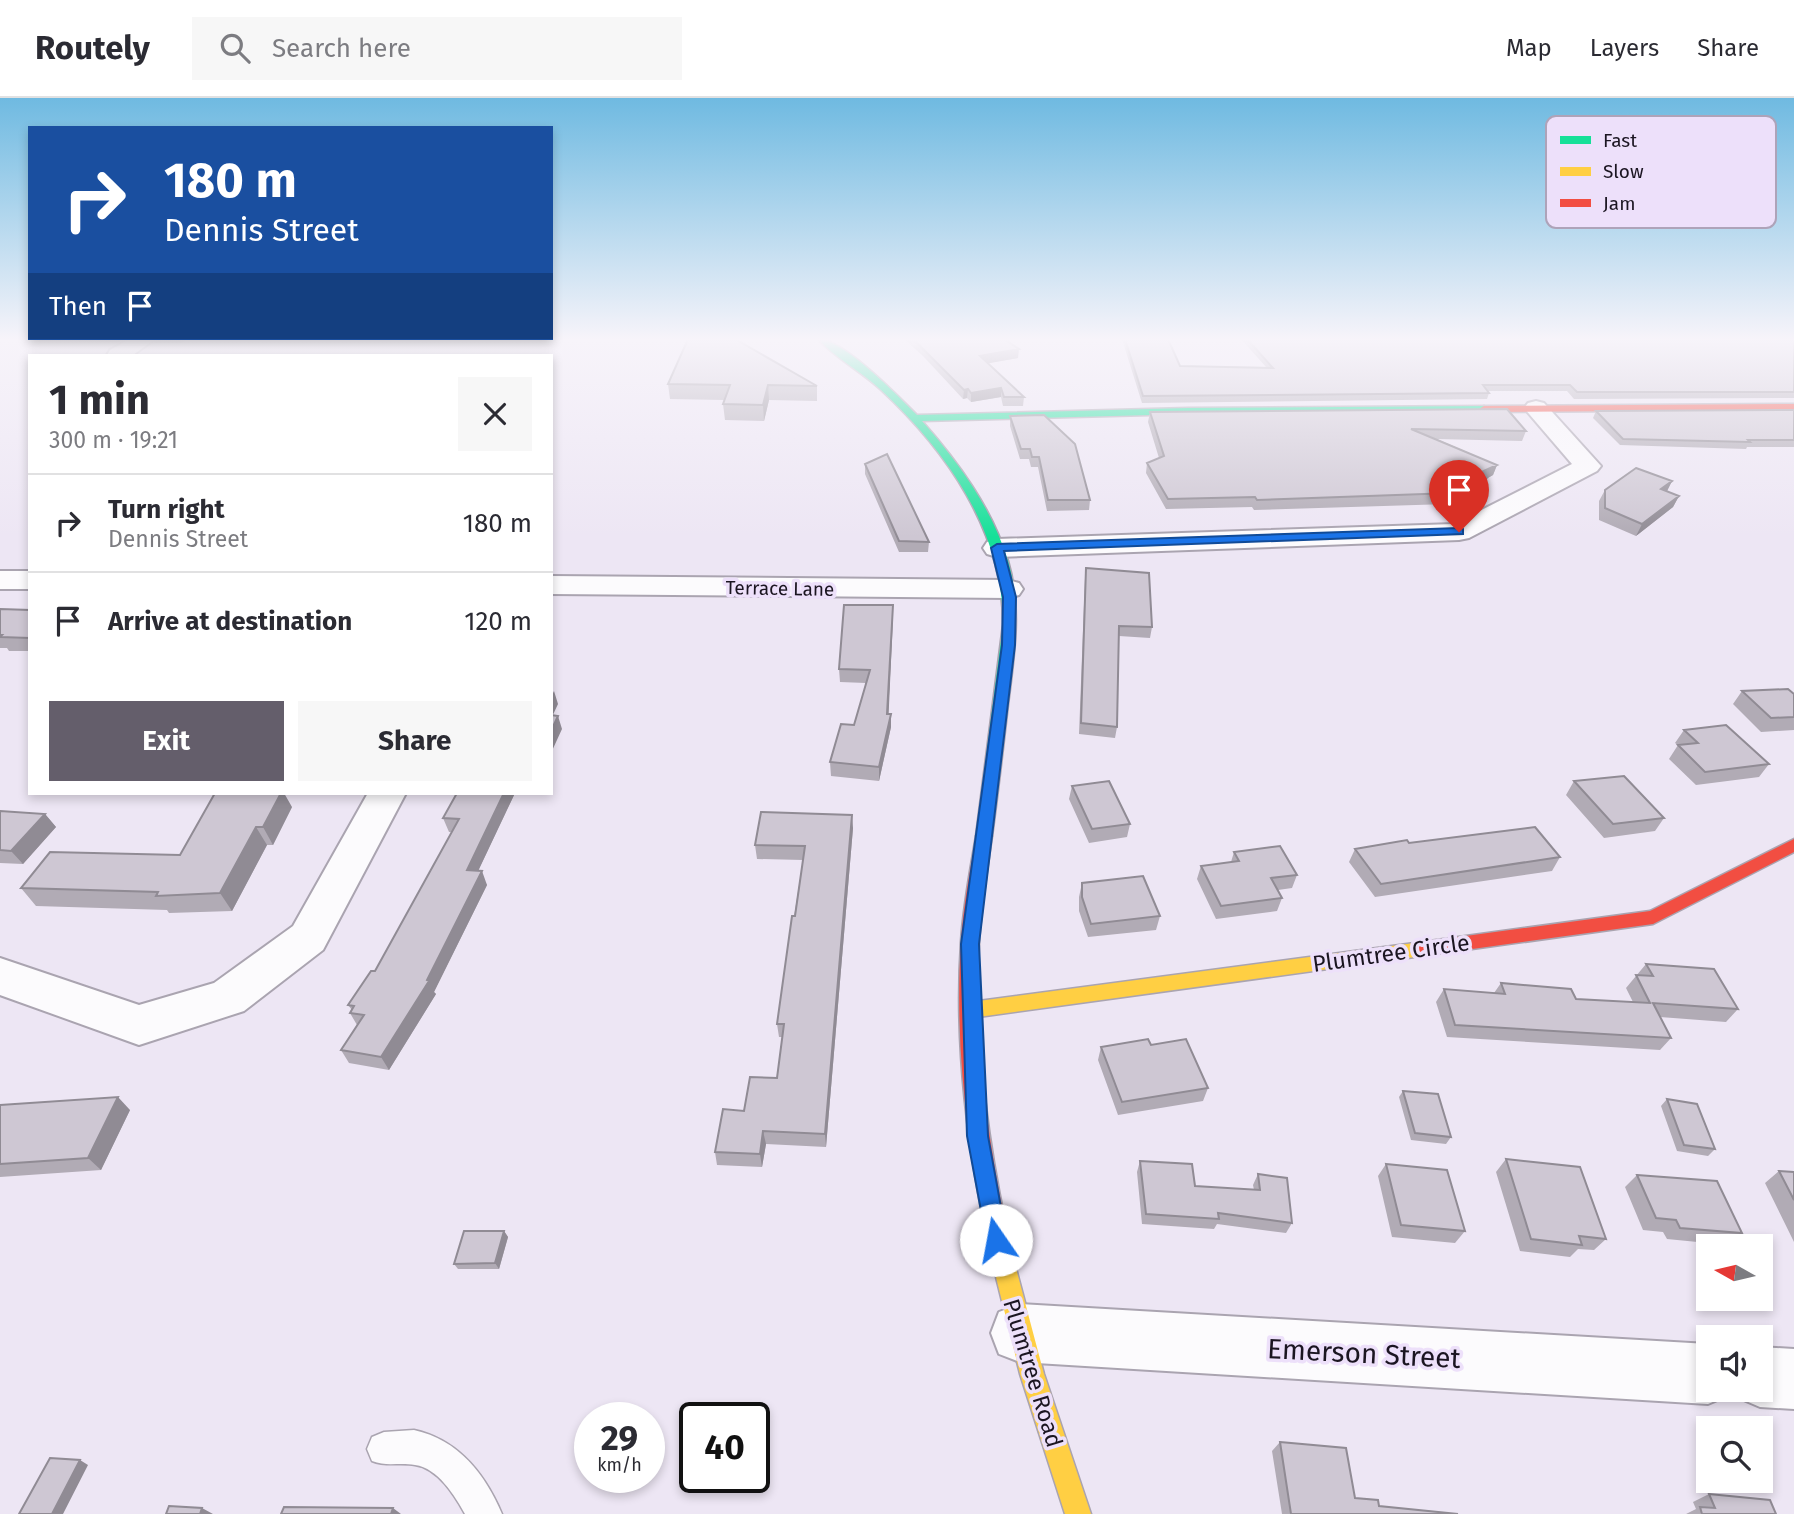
<!DOCTYPE html>
<html lang="en">
<head>
<meta charset="utf-8">
<style>
	:root { --surface:#fff; --page:#f7f7f7; --text:#2b2b33; --muted:#7c7c81; --line:#e1e1e2; --accent:#645e6b }
	body { margin:0; font-family:"Fira Sans",sans-serif; background:var(--page); color:var(--text); height:100vh; display:flex; flex-direction:column; font-size:26px; white-space:nowrap }
	* { box-sizing:border-box; margin:0 }
	p { font-size:23px; color:var(--muted) }
	.icon { flex:none; width:38px; height:38px; fill:none; stroke:currentColor; stroke-width:2; stroke-linecap:round; stroke-linejoin:round }
	.map { position:relative; flex:1; overflow:hidden }
	.drawer { position:absolute; left:28px; top:256px; width:525px; height:441px; display:flex; flex-direction:column; background:var(--surface); border-radius:0px; box-shadow:0 4px 10px #0003 }
	.drawer>* { flex:none }
	.top-card { position:absolute; left:28px; top:28px; width:525px; height:214px; border-radius:0px; box-shadow:0 4px 10px #0003; background:#1a4fa0; color:#fff; overflow:hidden }
	.needle { width:46px; rotate:278deg }
	.fabs { position:absolute; left:1696px; top:1136px; display:grid; gap:14px }
	.fabs a { display:grid; place-items:center; width:77px; height:77px; border-radius:0px; background:var(--surface); box-shadow:0 4px 10px #0003; font-size:35px }
	.speed { position:absolute; left:574px; top:1304px; display:flex; gap:14px; font-size:35px; font-weight:700; text-align:center }
	.speed>* { display:grid; place-content:center; width:91px; height:91px; border-radius:50%; background:var(--surface); box-shadow:0 4px 10px #0003; line-height:1 }
	.speed small { font-size:18px; font-weight:400 }
	.speed .limit { border:4px solid #111; border-radius:10px; background:#fff; color:#111 }
	.pin { position:absolute; display:grid; place-items:center; width:60px; height:60px; color:#fff; margin:-72px -30px; border-radius:50% 50% 50% 0; rotate:-45deg; box-shadow:0 0 7px #0007 }
	.pin .icon { rotate:45deg }
	.me { position:absolute; width:77px; margin:-38px; rotate:348deg; stroke-linejoin:round; filter:drop-shadow(0 0 5px #0008) }
	.turn { display:flex; align-items:center; gap:24px; height:147px; padding:0 21px; font-size:32px }
	.turn .icon { width:91px; height:91px; stroke-width:2.5 }
	.turn b { display:block; font-size:49px; line-height:60px }
	.then { display:flex; align-items:center; height:66px; padding:0 21px; background:#0003; gap:14px; font-size:26px }
	.round { display:grid; place-items:center; flex:none; width:74px; height:74px; border-radius:0px; background:var(--page) }
	.summary { display:flex; align-items:center; justify-content:space-between; height:119px; padding:0 21px }
	h1 { font-size:42px; font-weight:700; line-height:52px }
	.cta { display:flex; gap:14px; margin-top:auto; padding:14px 21px }
	.cta a { flex:1; height:80px; border-radius:0px; background:var(--accent); color:#fff; font-size:28px; font-weight:700; line-height:80px; text-align:center }
	.cta a+a { background:var(--page); color:var(--text) }
	ul { padding:0; list-style:none }
	li { display:flex; align-items:center; gap:21px; height:98px; padding:0 21px; border-top:2px solid var(--line) }
	li div { flex:1 }
	li b { display:block; font-size:26px }
	li em { font-style:normal }
	header { display:flex; align-items:center; gap:42px; box-sizing:border-box; height:98px; padding:0 35px; background:var(--surface); border-bottom:2px solid var(--line) }
	header strong { font-size:33px }
	nav { display:flex; gap:38px; margin-inline-start:auto; font-size:24px }
	.search { width:490px; height:63px; background:var(--page); display:flex; align-items:center; gap:18px; box-sizing:border-box; padding:0 24px; border-radius:0px; color:var(--muted); font-size:26px }
	.map>svg:first-child { display:block }
</style>
</head>
<body>
<header>
<strong>Routely</strong>
<div class="search"><svg class="icon" aria-label="search" viewBox="0 0 24 24"><circle cx="10" cy="10" r="6"/><path d="M15 15l6 6"/></svg>Search here</div>
<nav><a>Map</a><a>Layers</a><a>Share</a></nav>
</header>
<div class="map">
<svg width="1794" height="1416" viewBox="0 0 1794 1416">
	<rect width="100%" height="100%" fill="#ede6f4"/>
	<g fill="none" stroke-linecap="round" stroke-linejoin="round">
		<defs>
			<path id="lane" d="M 414,1332 C 459,1342 485,1376 502,1416 L 465,1416 C 455,1398 438,1370 415,1367 C 399,1364 387,1369 372,1363 L 367,1351 L 372,1339 L 384,1334 Z"/>
			<path id="street" d="M 130,241 L 155,241 L 133,257 L 107,257 L 110,252 Z
				M 1536,303 L 1544,305 L 1601,368 L 1597,373 L 1469,440 L 1459,442 L 997,459 L 987,456 L 983,450 L 987,444 L 997,441 L 1454,426 L 1572,366 L 1524,310 L 1528,305 Z
				M 0,473 L 30,473 L 30,491 L 0,491 Z
				M 551,478 L 1008,482 L 1019,485 L 1023,491 L 1019,497 L 1008,500 L 551,496 Z
				M 368,695 L 406,695 L 323,852 L 244,913 L 139,947 L 0,897 L 0,860 L 139,907 L 214,885 L 293,828 Z
				M 1020,1206 L 1708,1246 L 1708,1292 L 1731,1292 L 1729,1297 L 1708,1306 L 1020,1264 L 999,1256 L 991,1235 L 999,1214 Z
				M 1760,1249 L 1794,1251 L 1794,1311 L 1760,1309 L 1739,1300 L 1735,1292 L 1760,1292 Z"/>
			<path id="fast" d="M 818,241 C 843,241 898,298 917,317 L 1188,310 L 1484,308 L 1489,311 L 1484,314 L 1188,316 L 922,323 C 958,364 992,410 1008,463 C 1022,510 1014,558 1008,606 C 1003,650 998,694 992,738 L 984,744 L 976,738 L 1003,527 C 1004,434 946,352 880,291 C 862,274 834,259 818,241 Z"/>
			<path id="slow" d="M 1422,844 L 1428,846 L 1431,851 L 1428,856 L 1422,858 L 971,920 L 964,918 L 962,912 L 964,906 L 971,904 Z
				M 1002,1148 L 1010,1151 L 1013,1159 L 1044,1276 L 1091,1416 L 1065,1416 L 1020,1276 L 991,1159 L 994,1151 Z"/>
			<path id="jam" d="M 1794,306 L 1794,312 L 1484,314 L 1479,311 L 1484,308 Z
				M 984,732 L 992,738 C 987,773 981,809 979,845 C 974,951 989,1056 1013,1159 L 1010,1167 L 1002,1170 L 994,1167 L 991,1159 C 968,1055 954,951 961,844 C 963,809 970,773 976,738 Z
				M 1794,741 L 1794,754 L 1653,826 L 1422,858 L 1416,856 L 1413,851 L 1416,846 L 1422,844 L 1650,813 Z"/>
		</defs>
		<use href="#lane" stroke="#aaa4b0" stroke-width="3"/>
		<use href="#street" stroke="#aaa4b0" stroke-width="4"/>
		<use href="#fast" stroke="#aaa4b0" stroke-width="3"/>
		<use href="#slow" stroke="#aaa4b0" stroke-width="3"/>
		<use href="#jam" stroke="#aaa4b0" stroke-width="3"/>
		<use href="#lane" fill="#fcfbfd" fill-rule="evenodd"/>
		<use href="#street" fill="#fcfbfd" fill-rule="evenodd"/>
		<use href="#fast" fill="#16e098" fill-rule="evenodd"/>
		<use href="#slow" fill="#ffcf43" fill-rule="evenodd"/>
		<use href="#jam" fill="#f24e42" fill-rule="evenodd"/>
	</g>
	<path fill="#b1abb5" d="M 41,241 L 125,241 L 119,244 L 43,243 Z
		M 153,241 L 187,241 L 182,245 L 155,245 Z
		M 904,241 L 1004,241 L 1018,260 L 988,265 L 1024,299 L 1023,308 L 1003,308 L 1001,299 L 971,304 L 967,300 L 963,301 L 923,258 Z
		M 1122,241 L 1168,241 L 1180,268 L 1266,269 L 1241,241 L 1794,241 L 1794,300 L 1574,301 L 1567,293 L 1488,293 L 1489,295 L 1487,301 L 1142,305 Z
		M 668,286 L 817,288 L 817,303 L 769,302 L 764,323 L 725,322 L 723,306 L 725,302 L 670,301 Z
		M 1794,312 L 1794,349 L 1747,349 L 1746,351 L 1620,347 L 1593,320 L 1596,313 Z
		M 1150,314 L 1526,333 L 1522,343 L 1437,341 L 1497,367 L 1493,377 L 1486,381 L 1482,390 L 1448,406 L 1254,412 L 1252,409 L 1166,411 L 1146,375 L 1147,365 L 1159,360 L 1148,324 Z
		M 1010,318 L 1090,402 L 1089,412 L 1047,413 L 1038,369 L 1031,369 L 1029,361 L 1020,361 L 1010,328 Z
		M 865,366 L 929,444 L 928,454 L 899,454 L 865,376 Z
		M 1672,383 L 1667,393 L 1679,398 L 1673,409 L 1636,438 L 1599,422 L 1599,403 L 1605,392 Z
		M 1086,470 L 1152,529 L 1150,540 L 1119,538 L 1117,629 L 1115,640 L 1079,636 L 1085,480 Z
		M 893,507 L 888,616 L 891,616 L 891,629 L 879,683 L 831,678 L 830,664 L 854,627 L 866,585 L 840,584 L 839,571 Z
		M 0,511 L 30,512 L 30,553 L 9,553 L 7,550 L 0,550 Z
		M 1742,593 L 1794,596 L 1794,632 L 1761,634 L 1733,606 Z
		M 1684,632 L 1769,666 L 1759,679 L 1696,687 L 1669,661 L 1678,647 L 1675,645 Z
		M 1574,683 L 1664,720 L 1655,733 L 1604,740 L 1566,697 Z
		M 1072,688 L 1130,726 L 1127,739 L 1089,745 L 1069,701 Z
		M 457,695 L 515,695 L 478,773 L 487,787 L 434,894 L 436,896 L 389,972 L 349,965 L 341,952 L 357,927 L 350,915 L 352,912 L 348,907 L 375,873 L 452,734 L 449,734 L 443,720 Z
		M 292,709 L 273,747 L 267,747 L 232,813 L 169,815 L 167,812 L 36,808 L 21,790 L 180,757 Z
		M 0,713 L 45,716 L 56,729 L 23,766 L 0,765 Z
		M 853,730 L 826,1049 L 766,1046 L 762,1069 L 717,1067 L 715,1054 L 744,1013 L 777,980 L 782,939 L 779,939 L 777,926 L 803,762 L 757,761 L 755,747 Z
		M 1409,745 L 1560,759 L 1552,773 L 1375,799 L 1349,764 L 1355,751 Z
		M 1234,754 L 1297,777 L 1292,790 L 1278,792 L 1282,800 L 1277,813 L 1216,821 L 1197,781 L 1201,768 L 1231,764 Z
		M 1082,785 L 1160,818 L 1156,832 L 1088,839 L 1079,813 L 1079,799 Z
		M 1646,866 L 1738,911 L 1726,924 L 1660,919 L 1671,940 L 1660,952 L 1447,939 L 1436,904 L 1444,891 L 1494,895 L 1501,885 L 1576,901 L 1633,904 L 1626,890 Z
		M 1151,947 L 1208,990 L 1203,1003 L 1118,1017 L 1098,962 L 1101,949 Z
		M 1403,993 L 1451,1039 L 1446,1046 L 1411,1042 L 1399,999 Z
		M 1667,1001 L 1715,1051 L 1708,1058 L 1677,1053 L 1661,1008 Z
		M 0,1007 L 130,1012 L 101,1072 L 0,1079 Z
		M 1506,1061 L 1606,1141 L 1594,1152 L 1578,1151 L 1570,1159 L 1520,1153 L 1496,1074 Z
		M 1140,1063 L 1195,1088 L 1254,1092 L 1253,1087 L 1258,1076 L 1292,1125 L 1286,1135 L 1217,1126 L 1214,1131 L 1142,1126 L 1137,1074 Z
		M 1386,1066 L 1465,1133 L 1455,1145 L 1392,1139 L 1378,1078 Z
		M 1779,1073 L 1794,1074 L 1794,1144 L 1765,1085 Z
		M 1637,1077 L 1742,1135 L 1728,1147 L 1667,1141 L 1663,1134 L 1643,1132 L 1625,1089 Z
		M 504,1133 L 508,1139 L 499,1171 L 458,1171 L 454,1166 Z
		M 1280,1344 L 1355,1400 L 1379,1408 L 1458,1416 L 1282,1416 L 1272,1353 Z
		M 1709,1396 L 1776,1416 L 1686,1416 L 1696,1411 L 1693,1404 Z"/>
	<path fill="#908b94" d="M 1019,251 L 1018,260 L 979,267 L 980,258 Z
		M 768,287 L 769,302 L 764,323 L 763,307 Z
		M 1001,290 L 1001,299 L 971,304 L 971,295 Z
		M 968,291 L 967,300 L 963,301 L 964,292 Z
		M 1497,367 L 1493,377 L 1486,381 L 1482,390 L 1448,406 L 1452,395 L 1477,376 Z
		M 1672,383 L 1666,395 L 1661,391 Z
		M 1679,398 L 1673,409 L 1636,438 L 1642,426 Z
		M 893,507 L 893,520 L 888,629 L 887,616 Z
		M 554,593 L 558,606 L 551,621 L 551,599 Z
		M 891,616 L 891,629 L 879,683 L 879,669 Z
		M 558,618 L 562,631 L 551,655 L 551,633 Z
		M 281,695 L 284,695 L 292,709 L 273,747 L 263,729 Z
		M 504,695 L 515,695 L 472,786 L 467,772 Z
		M 45,716 L 56,729 L 23,766 L 11,753 Z
		M 852,717 L 853,730 L 826,1049 L 825,1036 Z
		M 256,729 L 267,747 L 232,813 L 220,795 Z
		M 482,773 L 487,787 L 434,894 L 436,896 L 389,972 L 381,959 L 427,882 Z
		M 118,999 L 130,1012 L 101,1072 L 88,1060 Z
		M 763,1033 L 766,1046 L 762,1069 L 760,1056 Z
		M 504,1133 L 508,1139 L 499,1171 L 495,1165 Z
		M 80,1362 L 88,1367 L 63,1416 L 52,1416 Z
		M 202,1410 L 213,1416 L 200,1416 Z
		M 393,1410 L 401,1416 L 391,1416 Z"/>
	<path fill="#cec7d3" stroke="#908b94" stroke-width="2" d="M 688,241 L 735,241 L 817,288 L 768,287 L 763,307 L 723,306 L 730,287 L 668,286 Z
		M 913,241 L 1004,241 L 1019,251 L 980,258 L 1024,299 L 1004,299 L 1001,290 L 971,295 L 968,291 L 964,292 Z
		M 1125,241 L 1168,241 L 1180,268 L 1273,270 L 1247,241 L 1794,241 L 1794,294 L 1577,294 L 1570,287 L 1483,287 L 1489,295 L 1143,298 Z
		M 1507,311 L 1526,333 L 1411,331 L 1497,367 L 1477,376 L 1486,380 L 1452,395 L 1257,402 L 1255,399 L 1168,401 L 1147,365 L 1164,358 L 1150,314 Z
		M 1794,312 L 1794,342 L 1748,342 L 1750,344 L 1623,341 L 1596,313 Z
		M 1044,317 L 1075,346 L 1090,402 L 1048,402 L 1039,359 L 1032,359 L 1030,351 L 1021,351 L 1010,318 Z
		M 887,356 L 929,444 L 899,443 L 865,366 Z
		M 1636,370 L 1672,383 L 1661,391 L 1679,398 L 1642,426 L 1605,410 L 1605,392 Z
		M 1086,470 L 1149,475 L 1152,529 L 1119,528 L 1117,629 L 1081,625 Z
		M 844,507 L 893,507 L 887,616 L 891,616 L 879,669 L 830,664 L 841,626 L 854,627 L 870,572 L 839,571 Z
		M 0,511 L 30,512 L 30,540 L 0,539 L 2,537 L 0,537 Z
		M 1788,591 L 1794,596 L 1794,619 L 1771,620 L 1742,593 Z
		M 551,617 L 558,618 L 551,633 Z
		M 1726,627 L 1769,666 L 1705,674 L 1678,647 L 1698,645 L 1684,632 Z
		M 1624,678 L 1664,720 L 1613,726 L 1574,683 Z
		M 1109,683 L 1130,726 L 1092,731 L 1072,688 Z
		M 215,695 L 281,695 L 263,729 L 256,729 L 220,795 L 156,798 L 158,794 L 21,790 L 50,754 L 180,757 Z
		M 457,695 L 504,695 L 467,772 L 482,773 L 427,882 L 429,883 L 381,959 L 341,952 L 364,917 L 350,915 L 354,908 L 348,907 L 371,873 L 375,873 L 459,721 L 443,720 Z
		M 0,713 L 45,716 L 11,753 L 0,752 Z
		M 761,714 L 852,717 L 825,1036 L 763,1033 L 760,1056 L 715,1054 L 723,1011 L 744,1013 L 750,979 L 777,980 L 784,926 L 777,926 L 792,818 L 795,818 L 805,748 L 755,747 Z
		M 1535,729 L 1560,759 L 1381,786 L 1355,751 L 1407,742 L 1409,745 Z
		M 1280,748 L 1297,777 L 1271,780 L 1282,800 L 1221,808 L 1201,768 L 1239,763 L 1234,754 Z
		M 1143,778 L 1160,818 L 1091,826 L 1082,799 L 1082,785 Z
		M 1646,866 L 1714,871 L 1738,911 L 1653,905 L 1671,940 L 1455,927 L 1444,891 L 1505,896 L 1501,885 L 1571,891 L 1576,901 L 1650,905 L 1636,877 L 1653,878 Z
		M 1148,941 L 1151,947 L 1186,941 L 1208,990 L 1122,1004 L 1101,949 Z
		M 1403,993 L 1438,996 L 1451,1039 L 1415,1035 Z
		M 118,999 L 88,1060 L 0,1066 L 0,1007 Z
		M 1667,1001 L 1697,1006 L 1715,1051 L 1684,1047 Z
		M 1506,1061 L 1580,1069 L 1606,1141 L 1579,1138 L 1582,1147 L 1531,1141 Z
		M 1140,1063 L 1192,1066 L 1195,1088 L 1260,1092 L 1258,1076 L 1287,1080 L 1292,1125 L 1218,1115 L 1219,1121 L 1146,1116 Z
		M 1386,1066 L 1447,1072 L 1465,1133 L 1401,1127 Z
		M 1779,1073 L 1794,1074 L 1794,1102 Z
		M 1637,1077 L 1717,1083 L 1742,1135 L 1680,1130 L 1676,1122 L 1656,1120 Z
		M 464,1133 L 504,1133 L 495,1165 L 454,1166 Z
		M 1280,1344 L 1346,1350 L 1355,1400 L 1378,1402 L 1379,1408 L 1458,1416 L 1291,1416 Z
		M 50,1360 L 80,1362 L 52,1416 L 19,1416 Z
		M 1709,1396 L 1770,1402 L 1776,1416 L 1702,1416 L 1700,1409 L 1715,1410 Z
		M 169,1408 L 202,1410 L 200,1416 L 166,1416 Z
		M 284,1409 L 393,1410 L 391,1416 L 281,1416 Z"/>
	<linearGradient id="sky" x2="0" y2="1"><stop stop-color="#6fbae1"/><stop offset="0.55" stop-color="#f7f4fa"/><stop offset="1" stop-color="#f7f4fa" stop-opacity="0"/></linearGradient>
	<rect width="1794" height="439" fill="url(#sky)"/>
	<path fill="#1a73e8" stroke="#114b97" stroke-width="2" d="M 1459,430 L 1463,431 L 1463,436 L 1004,453 L 1016,499 L 1015,547 L 979,846 L 988,1038 L 1007,1142 L 1004,1150 L 996,1153 L 988,1150 L 967,1038 L 961,846 L 1002,547 L 1003,499 L 991,450 L 997,446 Z"/>
	<g text-anchor="middle" stroke-width="7" stroke-linejoin="round" paint-order="stroke">
		<g font-size="19" fill="#1b1521" stroke="#ede0fa">
			<text transform="translate(780 490) rotate(1)" y="7">Terrace Lane</text>
		</g>
		<g font-size="23" fill="#1b1521" stroke="#ede0fa">
			<text transform="translate(1391 855) rotate(-8)" y="8">Plumtree Circle</text>
			<text transform="translate(1033 1275) rotate(73)" y="8">Plumtree Road</text>
		</g>
		<g font-size="28" fill="#1b1521" stroke="#ede0fa">
			<text transform="translate(1364 1255) rotate(3)" y="10">Emerson Street</text>
		</g>
	</g>
	<rect x="1546" y="18" width="230" height="112" rx="10" fill="#ede0fa" stroke="#aea3b9" stroke-width="2"/>
	<rect x="1560" y="38" width="31" height="8" fill="#16e098"/>
	<rect x="1560" y="69" width="31" height="9" fill="#ffcf43"/>
	<rect x="1560" y="101" width="31" height="8" fill="#f24e42"/>
	<g font-size="19" fill="#1b1521">
		<text x="1603" y="49">Fast</text>
		<text x="1603" y="80">Slow</text>
		<text x="1603" y="112">Jam</text>
	</g>
</svg>
<div class="fabs">
<a><svg class="needle" viewBox="-14 -14 28 28"><path d="M0-13l5 13h-10z" fill="#e53935"/><path d="M0 13l5-13h-10z" fill="#7c7c81"/></svg></a>
<a><svg class="icon" aria-label="sound" viewBox="0 0 24 24"><path d="M4 9h4l5-4v14l-5-4H4zM17 9q2 3 0 6"/></svg></a>
<a><svg class="icon" aria-label="search" viewBox="0 0 24 24"><circle cx="10" cy="10" r="6"/><path d="M15 15l6 6"/></svg></a>
</div>
<div class="speed"><div>29<small>km/h</small></div><div class="limit">40</div></div>
<div class="pin" style="left:1459px;top:434px;background:#d93025"><svg class="icon" aria-label="arrive" viewBox="0 0 24 24"><path d="M6 21V4h12l-3 4 3 4H6"/></svg></div>
<svg class="me" style="left:996px;top:1142px" viewBox="-20 -20 40 40"><circle r="19" fill="#fff"/><path d="M0-13L10 11 0 6-10 11z" fill="#1a73e8"/></svg>
<div class="top-card">
<div class="turn"><svg class="icon" aria-label="right" viewBox="0 0 24 24"><path d="M7 20v-9h11M14 6l5 5-5 5"/></svg><div><b>180 m</b>Dennis Street</div></div>
<div class="then">Then<svg class="icon" aria-label="arrive" viewBox="0 0 24 24"><path d="M6 21V4h12l-3 4 3 4H6"/></svg></div>
</div>
<section class="drawer">
<div class="summary"><div><h1>1 min</h1><p>300 m · 19:21</p></div><a class="round"><svg class="icon" aria-label="close" viewBox="0 0 24 24"><path d="M6 6l12 12M18 6L6 18"/></svg></a></div>
<ul>
<li><svg class="icon" aria-label="right" viewBox="0 0 24 24"><path d="M7 20v-9h11M14 6l5 5-5 5"/></svg><div><b>Turn right</b><p>Dennis Street</p></div><em>180 m</em></li>
<li><svg class="icon" aria-label="arrive" viewBox="0 0 24 24"><path d="M6 21V4h12l-3 4 3 4H6"/></svg><div><b>Arrive at destination</b></div><em>120 m</em></li>
</ul>
<div class="cta"><a>Exit</a><a>Share</a></div>
</section>
</div>
</body>
</html>
